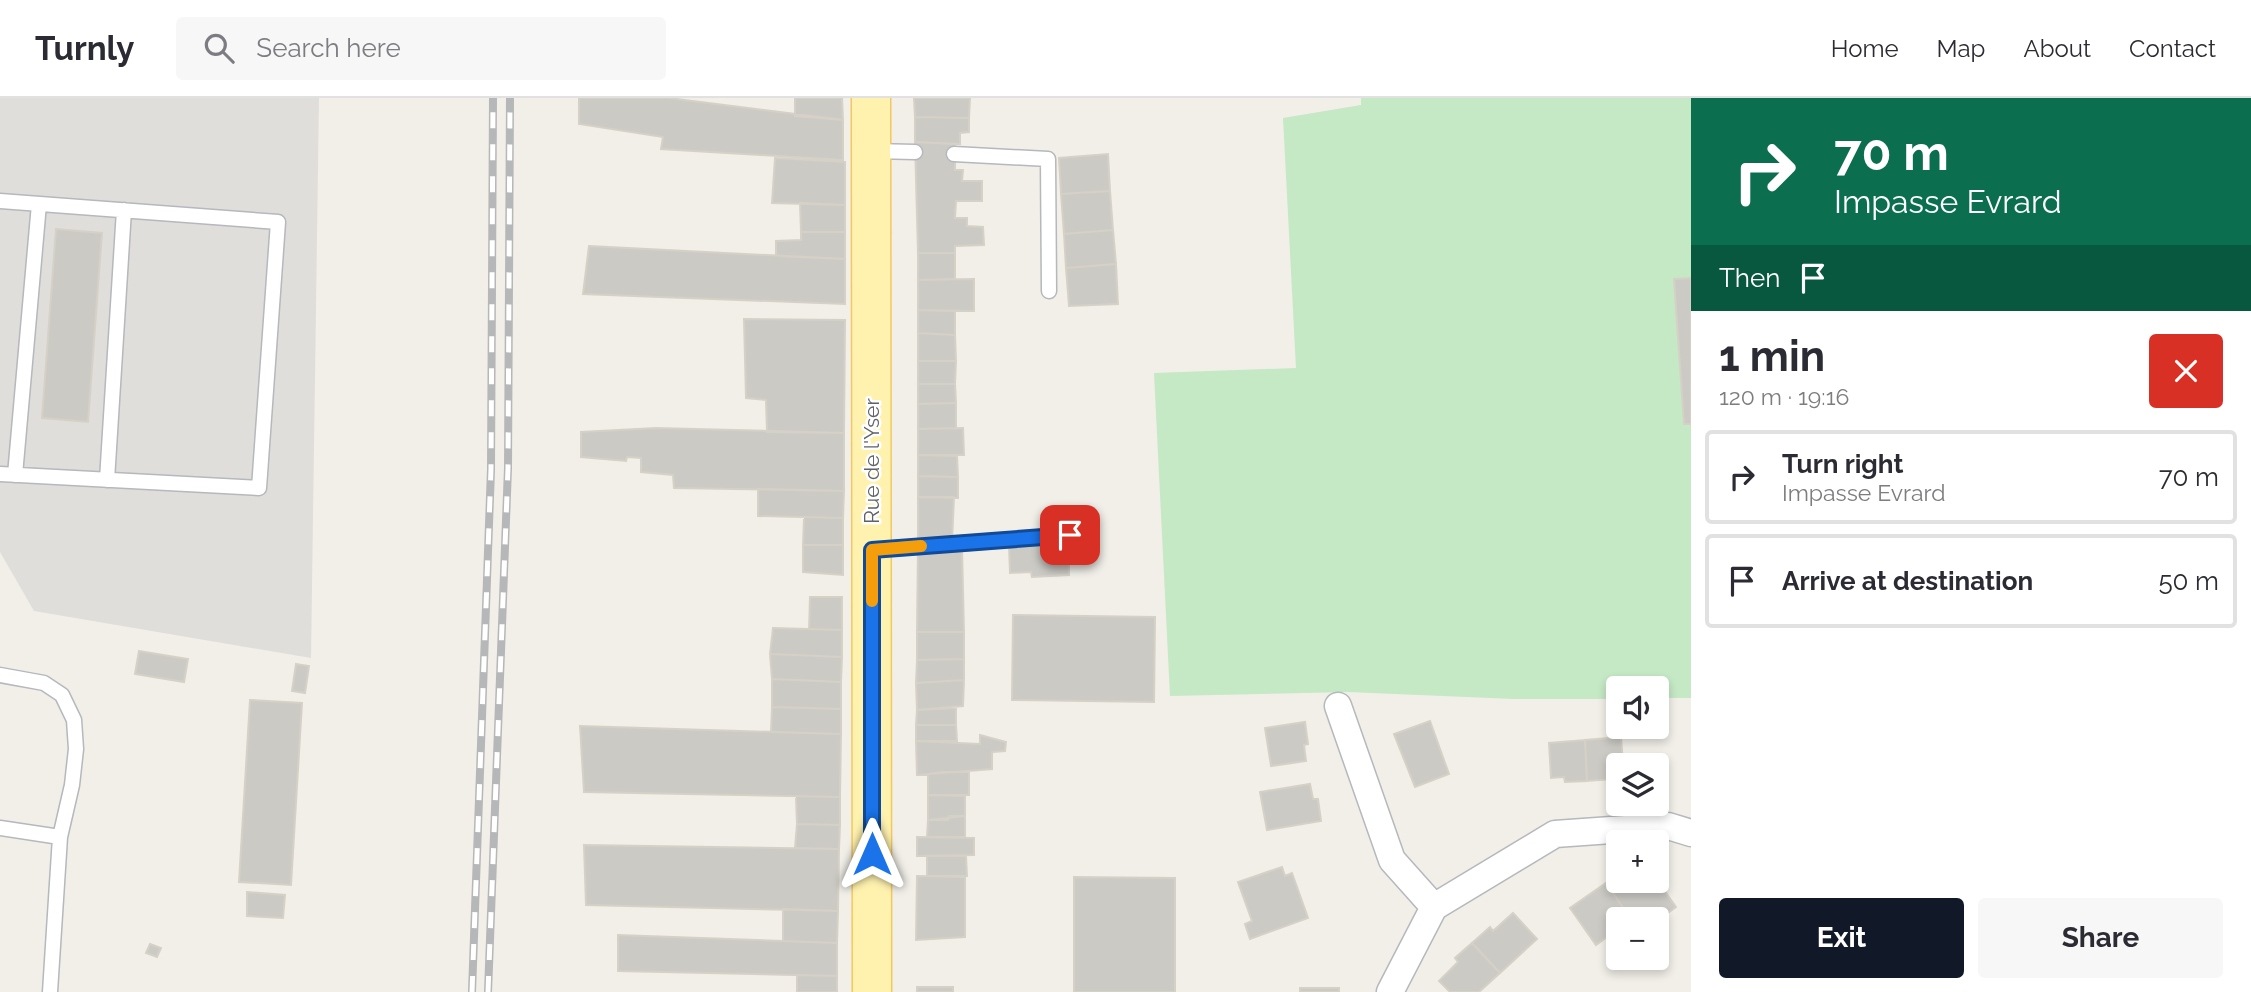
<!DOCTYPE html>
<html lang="en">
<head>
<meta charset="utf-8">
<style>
	:root { --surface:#fff; --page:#f7f7f7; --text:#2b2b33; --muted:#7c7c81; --line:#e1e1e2; --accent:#111827 }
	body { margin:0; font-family:Raleway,sans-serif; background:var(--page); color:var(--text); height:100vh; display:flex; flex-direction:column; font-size:26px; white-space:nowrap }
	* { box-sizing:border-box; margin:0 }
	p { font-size:23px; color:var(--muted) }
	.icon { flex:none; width:38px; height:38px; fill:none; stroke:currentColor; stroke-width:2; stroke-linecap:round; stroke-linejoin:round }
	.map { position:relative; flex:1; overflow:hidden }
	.side { display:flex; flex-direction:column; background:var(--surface); width:560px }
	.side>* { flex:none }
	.banner { background:#0b6e4f; color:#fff; overflow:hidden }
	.tools { position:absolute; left:1606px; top:578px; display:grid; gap:14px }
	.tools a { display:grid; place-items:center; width:63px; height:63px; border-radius:7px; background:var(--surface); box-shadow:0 4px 10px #0003; font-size:35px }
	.pin { position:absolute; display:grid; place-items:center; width:60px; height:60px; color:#fff; margin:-30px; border-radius:14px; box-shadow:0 4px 10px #0006 }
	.me { position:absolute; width:77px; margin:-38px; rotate:0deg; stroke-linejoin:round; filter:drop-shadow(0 0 5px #0008) }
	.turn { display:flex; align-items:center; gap:24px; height:147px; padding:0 28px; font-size:32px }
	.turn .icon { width:91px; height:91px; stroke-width:2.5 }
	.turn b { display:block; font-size:49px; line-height:60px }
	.then { display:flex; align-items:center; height:66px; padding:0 28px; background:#0003; gap:14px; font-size:26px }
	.round { display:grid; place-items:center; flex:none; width:74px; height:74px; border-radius:7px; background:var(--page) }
	.summary { display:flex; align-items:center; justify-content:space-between; height:119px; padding:0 28px }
	h1 { font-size:42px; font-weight:700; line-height:52px }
	.primary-button { display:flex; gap:14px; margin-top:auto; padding:14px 28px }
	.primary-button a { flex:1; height:80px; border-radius:7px; background:var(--accent); color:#fff; font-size:28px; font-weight:700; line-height:80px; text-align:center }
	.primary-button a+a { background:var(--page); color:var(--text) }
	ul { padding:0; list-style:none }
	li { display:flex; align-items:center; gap:21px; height:94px; margin:0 14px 10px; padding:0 14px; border:4px solid var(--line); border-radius:7px }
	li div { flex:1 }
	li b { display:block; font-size:26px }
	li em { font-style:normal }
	header { display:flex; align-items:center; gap:42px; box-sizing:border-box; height:98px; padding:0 35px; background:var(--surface); border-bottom:2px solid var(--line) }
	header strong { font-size:33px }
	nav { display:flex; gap:38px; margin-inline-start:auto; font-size:24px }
	.search { width:490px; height:63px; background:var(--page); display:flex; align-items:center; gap:18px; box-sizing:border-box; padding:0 24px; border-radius:7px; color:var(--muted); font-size:26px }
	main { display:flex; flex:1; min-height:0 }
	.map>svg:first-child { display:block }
</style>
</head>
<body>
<header>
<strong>Turnly</strong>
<div class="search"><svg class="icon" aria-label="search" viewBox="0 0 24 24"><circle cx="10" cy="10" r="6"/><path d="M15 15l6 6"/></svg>Search here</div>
<nav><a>Home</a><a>Map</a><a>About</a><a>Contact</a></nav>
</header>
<main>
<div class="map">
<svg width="1691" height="894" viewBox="0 0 1691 894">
	<rect width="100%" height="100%" fill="#f1efe8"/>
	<path fill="#e0deda" d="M 0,0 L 319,0 L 311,560 L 34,513 L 0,454 Z"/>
	<path fill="#c5e8c5" d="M 1361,0 L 1691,0 L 1691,600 L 1657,600 L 1657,590 L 1619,590 L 1619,601 L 1514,601 L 1348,594 L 1170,598 L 1154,275 L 1296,270 L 1283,20 L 1361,7 Z"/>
	<path fill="#cccac5" stroke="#d6d1c6" stroke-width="2" d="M 579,0 L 669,0 L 843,22 L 843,62 L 661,51 L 663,39 L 579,26 Z
		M 795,0 L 842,0 L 843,22 L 795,18 Z
		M 914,0 L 970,0 L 969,20 L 915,19 Z
		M 915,19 L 969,20 L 969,34 L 960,35 L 960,46 L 915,44 Z
		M 915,44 L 955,46 L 955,72 L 963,72 L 962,83 L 982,83 L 982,103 L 956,103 L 955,120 L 967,120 L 967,128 L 983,129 L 984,147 L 955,148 L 955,155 L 918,155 Z
		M 1108,56 L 1110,93 L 1061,96 L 1059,60 Z
		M 775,60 L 845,64 L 845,107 L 772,105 Z
		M 1110,93 L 1113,132 L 1064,136 L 1061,96 Z
		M 800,105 L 845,107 L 845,134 L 801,134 Z
		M 56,131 L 102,135 L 88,324 L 42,320 Z
		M 1113,132 L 1116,166 L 1066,170 L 1064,136 Z
		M 801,134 L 845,134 L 845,161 L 776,158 L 776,143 L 801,142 Z
		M 589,148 L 845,161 L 845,206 L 583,196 Z
		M 918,155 L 955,155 L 955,181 L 918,182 Z
		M 1116,166 L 1118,206 L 1069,208 L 1066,170 Z
		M 1691,180 L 1691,326 L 1684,326 L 1674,181 Z
		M 974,181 L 974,213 L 918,212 L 918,182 Z
		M 918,212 L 955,213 L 955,237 L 918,235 Z
		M 744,221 L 845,222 L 844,335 L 767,334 L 766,302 L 746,300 Z
		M 918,235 L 955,237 L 956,263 L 918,263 Z
		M 918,263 L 956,263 L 955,286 L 918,286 Z
		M 918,286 L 955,286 L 956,305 L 918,306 Z
		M 956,305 L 956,330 L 918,331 L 918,306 Z
		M 656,330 L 844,335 L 844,393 L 674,390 L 673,377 L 641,374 L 641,360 L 627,359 L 626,363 L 581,359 L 581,334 Z
		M 963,330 L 964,357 L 918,357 L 918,331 Z
		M 918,357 L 957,358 L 958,379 L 918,378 Z
		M 918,378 L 958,379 L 958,400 L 918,399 Z
		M 758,391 L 844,393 L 843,420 L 758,418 Z
		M 918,399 L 954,399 L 952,444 L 918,446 Z
		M 804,420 L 843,420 L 843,447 L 803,447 Z
		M 1069,443 L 1069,477 L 1032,479 L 1031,474 L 1010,475 L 1009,447 Z
		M 803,447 L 843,447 L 843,477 L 803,474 Z
		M 918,451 L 962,451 L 964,534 L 917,534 Z
		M 810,499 L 842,499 L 842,532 L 809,532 Z
		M 1013,517 L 1155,519 L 1154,604 L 1012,602 Z
		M 773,530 L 842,532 L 842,559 L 770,556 Z
		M 917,534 L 964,534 L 964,561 L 917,562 Z
		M 139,553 L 188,561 L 184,584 L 135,576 Z
		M 770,556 L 842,559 L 841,584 L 772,581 Z
		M 964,561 L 964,582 L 916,585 L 917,562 Z
		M 296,566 L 309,568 L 305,595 L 292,593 Z
		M 772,581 L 841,584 L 841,611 L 772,609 Z
		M 964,582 L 963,608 L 917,612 L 916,585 Z
		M 250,602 L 302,605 L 291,787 L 239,784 Z
		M 772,609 L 841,611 L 841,636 L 771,634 Z
		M 956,610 L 956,627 L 916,627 L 917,612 Z
		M 1430,623 L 1449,676 L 1415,689 L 1394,636 Z
		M 1305,624 L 1308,646 L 1304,647 L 1306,663 L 1271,668 L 1265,630 Z
		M 916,627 L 956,627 L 957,643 L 916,643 Z
		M 580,628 L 841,636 L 840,699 L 584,694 Z
		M 980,637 L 1006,644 L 1005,653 L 992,654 L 992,671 L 917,677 L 916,643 L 980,646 Z
		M 1621,639 L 1623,667 L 1619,667 L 1619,676 L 1611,676 L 1611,681 L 1587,683 L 1585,642 Z
		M 1585,642 L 1587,683 L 1565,684 L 1564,679 L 1551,680 L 1549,645 Z
		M 942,674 L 969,674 L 969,697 L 928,697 L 928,676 Z
		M 1310,686 L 1313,701 L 1318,701 L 1321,723 L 1267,732 L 1260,694 Z
		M 928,697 L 965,698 L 965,718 L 928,722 Z
		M 796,699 L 840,699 L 840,727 L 797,726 Z
		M 949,718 L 965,718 L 965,739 L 927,739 L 928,722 L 948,722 Z
		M 797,726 L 840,727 L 839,751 L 795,750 Z
		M 917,739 L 974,740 L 974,757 L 917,758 Z
		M 584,747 L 839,751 L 838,813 L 586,807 Z
		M 927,758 L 966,758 L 967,778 L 927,778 Z
		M 1282,769 L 1285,778 L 1292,775 L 1308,820 L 1250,841 L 1245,826 L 1252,823 L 1238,784 Z
		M 1619,775 L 1619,782 L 1657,782 L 1676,809 L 1657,823 L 1647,813 L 1631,821 L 1606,785 Z
		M 917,778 L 965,779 L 965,839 L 916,842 Z
		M 1074,779 L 1175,780 L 1175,894 L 1074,894 Z
		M 1606,785 L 1631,821 L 1619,821 L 1619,834 L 1615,833 L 1596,847 L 1570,810 Z
		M 247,794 L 285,797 L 283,820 L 247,818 Z
		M 783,811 L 838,813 L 837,845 L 783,843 Z
		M 1513,815 L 1537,841 L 1500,875 L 1472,845 L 1490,829 L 1493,833 Z
		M 618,837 L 837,845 L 837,878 L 618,873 Z
		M 1472,845 L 1500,875 L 1479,894 L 1450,894 L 1439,883 L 1458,864 L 1455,860 Z
		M 150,846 L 161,850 L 157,859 L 146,855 Z
		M 797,877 L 837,878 L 837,894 L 797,894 Z
		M 917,889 L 953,889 L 953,894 L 917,894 Z
		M 1300,890 L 1339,890 L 1339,894 L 1300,894 Z"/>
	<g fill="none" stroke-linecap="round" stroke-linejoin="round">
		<defs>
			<path id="service" d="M 873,53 L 915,54
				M 954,56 L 1048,61 L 1049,193
				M 0,103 L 278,124 L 259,390 L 0,376
				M 15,377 L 39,106
				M 107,382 L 124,112
				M 873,452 L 1070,437
				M 0,577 L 44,585 L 62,597 L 74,622 L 76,651 L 72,687 L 60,739 L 50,894
				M 0,730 L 60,739"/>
			<path id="minor" d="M 1338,608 L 1392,762 L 1434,809
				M 1390,894 L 1434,809 L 1555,736 L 1668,728 L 1691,735"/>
			<path id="primary" d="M 871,0 L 872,894"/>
		</defs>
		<use href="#service" stroke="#b5b8bc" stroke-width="17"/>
		<use href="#minor" stroke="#b5b8bc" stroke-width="29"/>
		<use href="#primary" stroke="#f2c960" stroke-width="41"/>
		<use href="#service" stroke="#fff" stroke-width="14"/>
		<use href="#minor" stroke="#fff" stroke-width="26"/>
		<use href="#primary" stroke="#fff2af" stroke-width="38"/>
		<defs>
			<path id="rail" d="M 472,894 L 491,371 L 493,0
				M 488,894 L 508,370 L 510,0"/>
		</defs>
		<use href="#rail" stroke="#b6b7b8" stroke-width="8"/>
		<use href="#rail" stroke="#fff" stroke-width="5" stroke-dasharray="16" stroke-linecap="butt"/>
	</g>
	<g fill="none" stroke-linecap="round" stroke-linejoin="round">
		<defs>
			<path id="route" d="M 872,756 L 872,452 L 1070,437"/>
		</defs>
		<use href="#route" stroke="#114b97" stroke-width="18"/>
		<use href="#route" stroke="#1a73e8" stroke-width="12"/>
		<path stroke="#f59e0b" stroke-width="12" d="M 872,503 L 872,452 L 921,448"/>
	</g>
	<g text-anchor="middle" stroke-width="5" stroke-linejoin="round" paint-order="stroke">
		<g font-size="21" fill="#5f6368" stroke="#fff">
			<text transform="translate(872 363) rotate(-90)" y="7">Rue de l'Yser</text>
		</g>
	</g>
</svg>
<div class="tools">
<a><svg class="icon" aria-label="sound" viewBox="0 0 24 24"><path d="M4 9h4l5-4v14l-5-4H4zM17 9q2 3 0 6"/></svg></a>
<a><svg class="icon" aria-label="layers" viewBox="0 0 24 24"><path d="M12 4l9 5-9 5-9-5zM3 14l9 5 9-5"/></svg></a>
<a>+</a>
<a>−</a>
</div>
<div class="pin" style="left:1070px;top:437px;background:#d93025"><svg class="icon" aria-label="arrive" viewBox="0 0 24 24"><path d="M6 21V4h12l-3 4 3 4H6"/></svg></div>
<svg class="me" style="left:872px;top:756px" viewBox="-20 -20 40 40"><path d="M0-17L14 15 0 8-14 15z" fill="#1a73e8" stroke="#fff" stroke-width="4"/></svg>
</div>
<section class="side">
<div class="banner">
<div class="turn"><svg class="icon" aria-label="right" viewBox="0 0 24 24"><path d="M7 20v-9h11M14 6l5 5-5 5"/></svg><div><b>70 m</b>Impasse Evrard</div></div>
<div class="then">Then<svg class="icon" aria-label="arrive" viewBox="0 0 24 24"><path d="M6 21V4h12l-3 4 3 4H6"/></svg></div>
</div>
<div class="summary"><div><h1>1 min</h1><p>120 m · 19:16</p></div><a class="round" style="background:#d93025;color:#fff"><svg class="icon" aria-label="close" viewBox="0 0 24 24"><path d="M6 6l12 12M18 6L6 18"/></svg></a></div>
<ul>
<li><svg class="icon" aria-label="right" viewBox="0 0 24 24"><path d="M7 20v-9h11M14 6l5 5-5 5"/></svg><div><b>Turn right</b><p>Impasse Evrard</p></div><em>70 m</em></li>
<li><svg class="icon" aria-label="arrive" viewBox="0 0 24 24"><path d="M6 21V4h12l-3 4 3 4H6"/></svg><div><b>Arrive at destination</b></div><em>50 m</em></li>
</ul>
<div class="primary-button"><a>Exit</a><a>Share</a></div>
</section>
</main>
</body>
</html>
